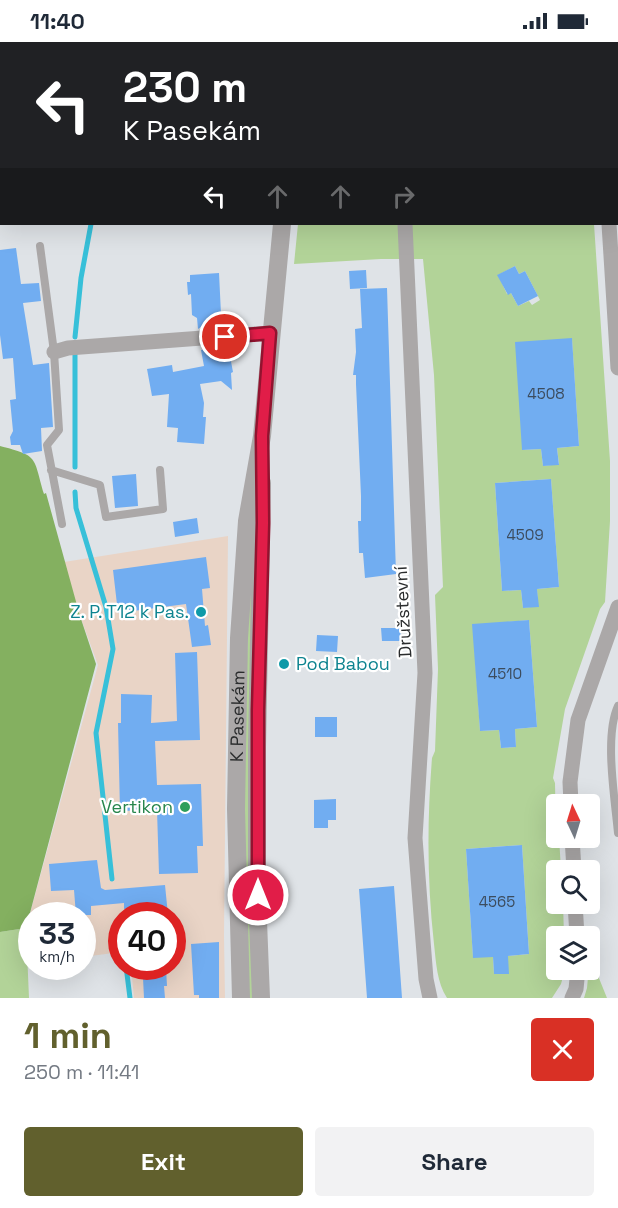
<!DOCTYPE html>
<html lang="en">
<head>
<meta charset="utf-8">
<style>
	:root { --surface:#fff; --page:#f2f2f3; --text:#1f2937; --muted:#747a83; --accent:#61602d }
	body { margin:0; font-family:"Space Grotesk",sans-serif; background:var(--page); color:var(--text); height:100vh; display:flex; flex-direction:column; font-size:22px; white-space:nowrap }
	* { box-sizing:border-box; margin:0 }
	p { font-size:20px; color:var(--muted) }
	.icon { flex:none; width:33px; height:33px; fill:none; stroke:currentColor; stroke-width:2; stroke-linecap:round; stroke-linejoin:round }
	.map { position:relative; height:956px; overflow:hidden }
	.drawer { display:flex; flex-direction:column; background:var(--surface); flex:1 }
	.drawer>* { flex:none }
	.guide { position:absolute; left:0px; top:0px; width:618px; height:183px; box-shadow:0 6px 24px #0002; background:#202124; color:#fff; overflow:hidden }
	.needle { width:39px; rotate:356deg }
	.buttons { position:absolute; left:546px; top:752px; display:grid; gap:12px }
	.buttons a { display:grid; place-items:center; width:54px; height:54px; border-radius:6px; background:var(--surface); box-shadow:0 6px 24px #0002; font-size:30px }
	.speed { position:absolute; left:18px; top:860px; display:flex; gap:12px; font-size:30px; font-weight:700; text-align:center }
	.speed>* { display:grid; place-content:center; width:78px; height:78px; border-radius:50%; background:var(--surface); box-shadow:0 6px 24px #0002; line-height:1 }
	.speed small { font-size:15px; font-weight:400 }
	.speed .limit { border:9px solid #d22; background:#fff; color:#111 }
	.pin { position:absolute; display:grid; place-items:center; width:51px; height:51px; color:#fff; margin:-26px; border:3px solid #fff; border-radius:50%; box-shadow:0 2px 6px #0007 }
	.me { position:absolute; width:66px; margin:-33px; rotate:0deg; stroke-linejoin:round; filter:drop-shadow(0 0 4px #0008) }
	.turn { display:flex; align-items:center; gap:21px; height:126px; padding:0 24px; font-size:27px }
	.turn .icon { width:78px; height:78px; stroke-width:2.5 }
	.turn b { display:block; font-size:42px; line-height:51px }
	.lanes { display:flex; align-items:center; height:57px; padding:0 24px; background:#0003; justify-content:center; gap:30px; direction:ltr }
	.lanes .off { opacity:.35 }
	.round { display:grid; place-items:center; flex:none; width:63px; height:63px; border-radius:6px; background:var(--page) }
	.headline { display:flex; align-items:center; justify-content:space-between; height:102px; padding:0 24px }
	h1 { font-size:36px; font-weight:700; line-height:45px; color:var(--accent) }
	.cta { display:flex; gap:12px; margin-top:auto; padding:12px 24px }
	.cta a { flex:1; height:69px; border-radius:6px; background:var(--accent); color:#fff; font-size:24px; font-weight:700; line-height:69px; text-align:center }
	.cta a+a { background:var(--page); color:var(--text) }
	.status { display:flex; justify-content:space-between; align-items:center; height:42px; padding:0 30px; background:var(--surface); direction:ltr }
	.status svg { height:16px; fill:currentColor }
	.map>svg:first-child { display:block }
</style>
</head>
<body>
<div class="status"><b>11:40</b><svg viewBox="0 0 49 12"><path d="M0 12V9h3v3zM5 12V6h3v6zM10 12V3h3v9zM15 12V0h3v12zM26 1h20v11H26zM47 4h2v5h-2z"/></svg></div>
<div class="map">
<svg width="618" height="956" viewBox="0 0 618 956">
	<rect width="100%" height="100%" fill="#dfe3e7"/>
	<path fill="#e9d4c6" d="M 228,494 L 224,894 L 225,956 L 134,956 L 131,924 L 172,924 L 172,873 L 122,873 L 121,910 L 83,915 L 82,873 L 32,873 L 31,917 L 27,918 L 26,886 L 98,623 L 80,574 L 64,520 Z"/>
	<path fill="#b2d398" fill-rule="evenodd" d="M 324,0 L 618,0 L 618,141 L 616,2 L 324,2 Z
		M 298,182 L 594,182 L 610,419 L 610,479 L 605,560 L 600,567 L 565,667 L 553,736 L 555,741 L 556,795 L 559,795 L 561,828 L 556,828 L 556,861 L 563,861 L 564,894 L 556,894 L 556,927 L 565,927 L 561,942 L 552,956 L 447,956 C 437,941 436,920 434,902 C 427,840 427,779 432,716 L 435,709 L 438,627 L 435,553 L 443,545 L 434,333 L 423,217 L 381,217 L 294,222 ZM 515,224 L 519,232 L 525,229 L 540,258 L 532,263 L 529,259 L 518,264 L 511,251 L 507,252 L 498,233 ZM 572,297 L 579,404 L 557,406 L 559,422 L 543,424 L 541,407 L 522,408 ZM 551,437 L 559,545 L 537,547 L 538,564 L 523,566 L 521,548 L 502,549 L 495,441 ZM 529,578 L 537,685 L 515,687 L 516,705 L 501,706 L 499,688 L 480,689 L 473,583 ZM 522,803 L 529,912 L 508,914 L 508,932 L 494,932 L 493,915 L 473,915 L 466,807 Z
		M 252,527 L 248,806 L 253,956 L 249,956 L 244,805 L 246,643 L 250,533 Z
		M 26,886 L 29,956 L 0,956 L 0,890 Z
		M 590,914 L 607,956 L 584,956 L 587,946 Z"/>
	<path fill="#84b060" d="M 0,404 C 39,414 33,414 44,452 L 46,451 L 80,574 L 96,622 L 26,886 L 0,890 Z"/>
	<g fill="none" stroke-linecap="round" stroke-linejoin="round">
		<path stroke="#37c0d9" stroke-width="5" d="M 135,2 L 136,0
			M 75,295 L 81,236 L 91,182
			M 75,309 L 75,425
			M 75,450 L 76,466 L 106,565 L 113,607 L 96,691 L 112,837
			M 126,924 L 130,956"/>
	</g>
	<path fill="#71adf1" d="M 16,206 L 21,242 L 39,241 L 41,259 L 23,261 L 33,323 L 49,321 L 53,385 L 41,386 L 42,409 L 23,412 L 20,403 L 11,403 L 10,395 L 13,389 L 10,358 L 16,357 L 13,316 L 3,317 L 0,293 L 0,208 Z
		M 515,224 L 519,232 L 525,229 L 538,254 L 518,264 L 511,251 L 508,253 L 497,233 Z
		M 366,228 L 367,246 L 350,247 L 349,229 Z
		M 219,231 L 221,272 L 198,287 L 197,276 L 192,273 L 191,252 L 188,253 L 187,240 L 190,240 L 190,233 Z
		M 387,246 L 396,532 L 365,536 L 363,511 L 359,511 L 358,479 L 361,479 L 361,454 L 356,342 L 356,333 L 353,333 L 356,310 L 355,287 L 362,286 L 360,247 Z
		M 572,296 L 579,404 L 557,406 L 559,423 L 543,424 L 541,407 L 522,408 L 515,300 Z
		M 228,304 L 233,330 L 231,331 L 232,348 L 221,339 L 200,342 L 204,361 L 203,375 L 206,375 L 204,402 L 177,400 L 178,386 L 167,385 L 169,352 L 152,354 L 147,327 L 172,323 L 173,330 L 204,324 L 201,308 Z
		M 136,432 L 138,464 L 115,466 L 112,434 Z
		M 551,437 L 559,545 L 537,547 L 539,565 L 523,566 L 521,548 L 502,549 L 495,441 Z
		M 197,476 L 199,491 L 175,495 L 173,480 Z
		M 206,515 L 210,546 L 202,547 L 205,584 L 208,583 L 211,603 L 192,605 L 186,562 L 118,571 L 113,528 Z
		M 529,578 L 537,685 L 515,687 L 516,705 L 501,706 L 499,688 L 480,689 L 472,582 Z
		M 381,586 L 400,586 L 401,599 L 382,599 Z
		M 317,593 L 338,594 L 337,610 L 316,609 Z
		M 197,610 L 200,698 L 155,699 L 157,743 L 201,742 L 203,804 L 197,804 L 198,831 L 159,832 L 157,768 L 120,769 L 118,681 L 121,681 L 121,652 L 152,653 L 151,681 L 177,679 L 175,611 Z
		M 315,675 L 337,675 L 337,695 L 315,695 Z
		M 336,757 L 336,778 L 328,778 L 328,786 L 314,786 L 314,758 Z
		M 522,803 L 529,912 L 508,914 L 509,932 L 494,932 L 493,915 L 473,916 L 466,807 Z
		M 97,818 L 101,846 L 105,848 L 165,843 L 168,873 L 149,873 L 148,865 L 124,867 L 124,861 L 91,864 L 91,873 L 76,873 L 74,848 L 51,849 L 49,822 Z
		M 394,844 L 402,956 L 367,956 L 359,847 Z
		M 219,900 L 219,956 L 199,956 L 199,953 L 194,953 L 191,902 Z
		M 153,926 L 166,926 L 167,944 L 164,944 L 165,956 L 144,956 L 143,936 L 154,935 Z"/>
	<g fill="none" stroke-linecap="round" stroke-linejoin="round">
		<path stroke="#aba8a8" stroke-width="8" d="M 40,204 L 54,310 L 59,388 L 47,403 L 62,482
			M 51,428 L 100,443 L 106,475 L 163,467 L 160,428
			M 618,664 C 604,694 615,757 618,791"/>
		<path stroke="#aba8a8" stroke-width="15" d="M 598,0 L 598,2
			M 298,2 L 298,0
			M 405,182 L 425,631 L 415,796 L 426,937 L 430,956
			M 609,182 L 618,326
			M 54,310 L 68,306 L 270,291
			M 571,762 L 570,740 L 578,678 L 618,565
			M 572,795 L 574,828
			M 575,861 L 577,894
			M 572,956 L 576,947 L 578,927"/>
		<g stroke="#aba8a8" stroke-width="18">
			<path d="M 307,2 L 307,0"/>
			<path id="s1" d="M 241,956 L 236,767 L 239,596 L 247,479 L 262,394 L 282,182"/>
			<path d="M 261,956 L 257,853 L 257,705 L 262,441"/>
		</g>
	</g>
	<g fill="none" stroke-linecap="round" stroke-linejoin="round">
		<defs>
			<path id="route" d="M 225,295 L 270,291 L 262,394 L 263,481 L 258,668 L 258,853"/>
		</defs>
		<use href="#route" stroke="#92132f" stroke-width="15"/>
		<use href="#route" stroke="#e11d48" stroke-width="10"/>
	</g>
	<g fill="#0f9aa8" stroke="#fff" stroke-width="2">
		<circle cx="201" cy="570" r="6"/>
		<circle cx="284" cy="622" r="6"/>
	</g>
	<circle fill="#2e9e5b" stroke="#fff" stroke-width="2" cx="185" cy="765" r="6"/>
	<g text-anchor="middle" stroke-width="4.5" stroke-linejoin="round" paint-order="stroke">
		<g font-size="15" fill="#3c4c5e">
			<text x="546" y="357">4508</text>
			<text x="525" y="498">4509</text>
			<text x="505" y="637">4510</text>
			<text x="497" y="865">4565</text>
		</g>
		<g font-size="18" fill="#0d838f" stroke="#fff" text-anchor="end">
			<text x="189" y="576">Z. P. T12 k Pas.</text>
			<text x="296" y="628" text-anchor="start">Pod Babou</text>
		</g>
		<g font-size="18" fill="#2a2c2d" stroke="#fff">
			<text transform="translate(403 570) rotate(-93)" y="6">Družstevní</text>
			<text dy="6" stroke="none"><textPath href="#s1" startOffset="282">K Pasekám</textPath></text>
		</g>
		<g font-size="18" fill="#27864d" stroke="#fff" text-anchor="end">
			<text x="173" y="771">Vertikon</text>
		</g>
	</g>
</svg>
<div class="buttons">
<a><svg class="needle" viewBox="-14 -14 28 28"><path d="M0-13l5 13h-10z" fill="#e53935"/><path d="M0 13l5-13h-10z" fill="#747a83"/></svg></a>
<a><svg class="icon" aria-label="search" viewBox="0 0 24 24"><circle cx="10" cy="10" r="6"/><path d="M15 15l6 6"/></svg></a>
<a><svg class="icon" aria-label="layers" viewBox="0 0 24 24"><path d="M12 4l9 5-9 5-9-5zM3 14l9 5 9-5"/></svg></a>
</div>
<div class="speed"><div>33<small>km/h</small></div><div class="limit">40</div></div>
<div class="pin" style="left:225px;top:295px;background:#d93025"><svg class="icon" aria-label="arrive" viewBox="0 0 24 24"><path d="M6 21V4h12l-3 4 3 4H6"/></svg></div>
<svg class="me" style="left:258px;top:853px" viewBox="-20 -20 40 40"><circle r="17" fill="#e11d48" stroke="#fff" stroke-width="3"/><path d="M0-11L8 9 0 5-8 9z" fill="#fff"/></svg>
<div class="guide">
<div class="turn"><svg class="icon" aria-label="left" viewBox="0 0 24 24"><path d="M17 20v-9H6M10 6l-5 5 5 5"/></svg><div><b>230 m</b>K Pasekám</div></div>
<div class="lanes"><svg class="icon" aria-label="left" viewBox="0 0 24 24"><path d="M17 20v-9H6M10 6l-5 5 5 5"/></svg><svg class="icon off" aria-label="ahead" viewBox="0 0 24 24"><path d="M12 20V5M6 11l6-6 6 6"/></svg><svg class="icon off" aria-label="ahead" viewBox="0 0 24 24"><path d="M12 20V5M6 11l6-6 6 6"/></svg><svg class="icon off" aria-label="right" viewBox="0 0 24 24"><path d="M7 20v-9h11M14 6l5 5-5 5"/></svg></div>
</div>
</div>
<section class="drawer">
<div class="headline"><div><h1>1 min</h1><p>250 m · 11:41</p></div><a class="round" style="background:#d93025;color:#fff"><svg class="icon" aria-label="close" viewBox="0 0 24 24"><path d="M6 6l12 12M18 6L6 18"/></svg></a></div>
<div class="cta"><a>Exit</a><a>Share</a></div>
</section>
</body>
</html>
